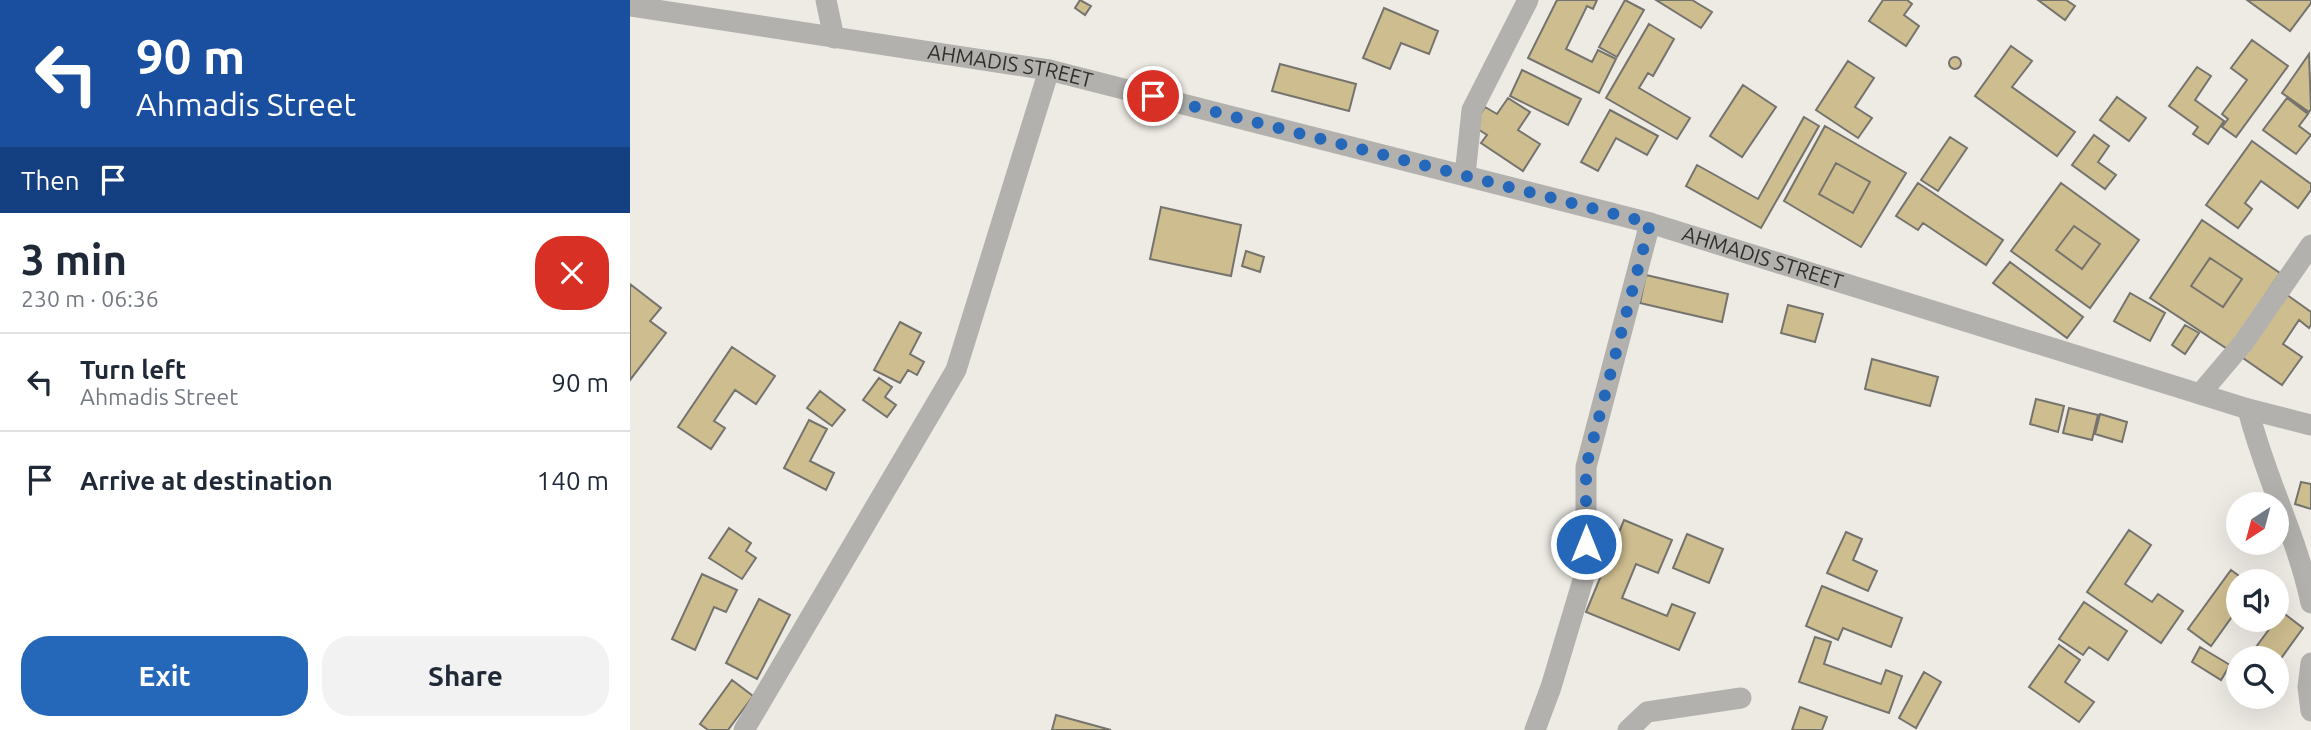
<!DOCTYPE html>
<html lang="en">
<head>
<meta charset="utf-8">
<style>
	:root { --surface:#fff; --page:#f2f2f3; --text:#1f2937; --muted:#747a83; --line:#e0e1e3; --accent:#2567b8 }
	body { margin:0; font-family:Ubuntu,sans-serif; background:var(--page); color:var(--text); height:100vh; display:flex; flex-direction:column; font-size:26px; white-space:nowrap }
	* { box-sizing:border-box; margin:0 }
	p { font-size:23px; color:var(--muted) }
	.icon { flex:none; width:38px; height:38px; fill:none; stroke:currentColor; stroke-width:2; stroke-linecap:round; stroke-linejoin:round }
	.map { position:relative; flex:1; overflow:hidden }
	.details { display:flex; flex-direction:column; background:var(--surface); width:630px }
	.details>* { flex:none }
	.banner { background:#1a4fa0; color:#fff; overflow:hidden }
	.needle { width:46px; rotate:216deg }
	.controls { position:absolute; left:1596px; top:492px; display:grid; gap:14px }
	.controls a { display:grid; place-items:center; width:63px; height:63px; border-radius:50%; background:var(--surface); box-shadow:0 7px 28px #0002; font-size:35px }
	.pin { position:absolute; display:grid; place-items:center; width:60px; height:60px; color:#fff; margin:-30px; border:4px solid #fff; border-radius:50%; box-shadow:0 2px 7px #0007 }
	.me { position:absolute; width:77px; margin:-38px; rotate:0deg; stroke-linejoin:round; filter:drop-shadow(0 0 5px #0008) }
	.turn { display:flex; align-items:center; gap:24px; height:147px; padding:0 21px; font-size:32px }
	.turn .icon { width:91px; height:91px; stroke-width:2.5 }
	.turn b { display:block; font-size:49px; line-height:60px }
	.then { display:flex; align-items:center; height:66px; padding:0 21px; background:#0003; gap:14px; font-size:26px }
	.round { display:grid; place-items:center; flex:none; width:74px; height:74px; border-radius:28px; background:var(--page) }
	.head { display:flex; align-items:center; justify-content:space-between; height:119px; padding:0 21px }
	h1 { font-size:42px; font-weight:700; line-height:52px }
	.primary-button { display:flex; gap:14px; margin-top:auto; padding:14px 21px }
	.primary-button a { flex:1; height:80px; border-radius:28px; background:var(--accent); color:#fff; font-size:28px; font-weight:700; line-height:80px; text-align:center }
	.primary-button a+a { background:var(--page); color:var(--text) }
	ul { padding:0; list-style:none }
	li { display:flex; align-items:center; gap:21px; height:98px; padding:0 21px; border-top:2px solid var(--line) }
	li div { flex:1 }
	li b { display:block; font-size:26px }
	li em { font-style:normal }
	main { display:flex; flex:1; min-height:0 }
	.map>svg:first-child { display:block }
</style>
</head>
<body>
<main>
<section class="details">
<div class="banner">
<div class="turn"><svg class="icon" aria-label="left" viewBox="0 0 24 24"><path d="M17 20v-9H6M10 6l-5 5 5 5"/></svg><div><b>90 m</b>Ahmadis Street</div></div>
<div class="then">Then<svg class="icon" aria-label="arrive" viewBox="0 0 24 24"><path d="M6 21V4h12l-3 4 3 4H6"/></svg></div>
</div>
<div class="head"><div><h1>3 min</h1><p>230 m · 06:36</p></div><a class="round" style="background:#d93025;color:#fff"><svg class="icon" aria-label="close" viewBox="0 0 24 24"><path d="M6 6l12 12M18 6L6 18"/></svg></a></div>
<ul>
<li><svg class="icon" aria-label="left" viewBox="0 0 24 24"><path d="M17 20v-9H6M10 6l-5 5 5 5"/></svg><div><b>Turn left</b><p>Ahmadis Street</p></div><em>90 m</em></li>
<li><svg class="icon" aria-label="arrive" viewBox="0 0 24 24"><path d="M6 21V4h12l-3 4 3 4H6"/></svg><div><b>Arrive at destination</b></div><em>140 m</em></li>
</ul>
<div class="primary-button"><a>Exit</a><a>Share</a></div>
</section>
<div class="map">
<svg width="1681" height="730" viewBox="0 0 1681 730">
	<rect width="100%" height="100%" fill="#eeebe5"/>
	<path fill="#cebd8f" stroke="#75736d" stroke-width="2" fill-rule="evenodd" d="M 450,0 L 461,6 L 455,15 L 445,8 Z
		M 927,0 L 967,0 L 963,9 L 957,6 L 936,49 L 962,62 L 968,50 L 986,59 L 969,93 L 898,58 Z
		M 995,0 L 1014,10 L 987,57 L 969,47 Z
		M 1026,0 L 1062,0 L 1082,12 L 1071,28 Z
		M 1253,0 L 1277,0 L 1282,4 L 1274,15 L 1289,26 L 1276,46 L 1239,21 Z
		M 1408,0 L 1436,0 L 1445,6 L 1435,20 Z
		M 1617,0 L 1681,0 L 1681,3 L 1660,31 Z
		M 754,8 L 808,31 L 799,54 L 771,43 L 760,69 L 733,58 Z
		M 1019,24 L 1044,39 L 1023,76 L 1018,73 L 1009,88 L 1060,118 L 1047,139 L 976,98 Z
		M 1622,40 L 1658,66 L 1606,137 L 1592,127 L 1598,119 L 1592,114 L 1617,80 L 1601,68 Z
		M 1381,46 L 1402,61 L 1382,87 L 1445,132 L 1427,156 L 1345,96 Z
		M 1679,54 L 1681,109 L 1679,112 L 1652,93 Z
		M1319 63a6 6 0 1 1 12 0a6 6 0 1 1-12 0Z
		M 1218,61 L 1244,78 L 1225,107 L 1242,118 L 1228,138 L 1186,110 Z
		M 650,64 L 726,84 L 719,111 L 642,91 Z
		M 1567,67 L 1581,76 L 1565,100 L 1594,121 L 1578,144 L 1563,134 L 1568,127 L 1539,106 Z
		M 892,70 L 951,99 L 938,125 L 880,96 Z
		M 1113,85 L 1146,107 L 1112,157 L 1080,136 Z
		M 1487,97 L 1516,118 L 1499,141 L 1470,120 Z
		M 878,98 L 900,112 L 888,130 L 910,144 L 893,171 L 851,143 L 857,135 L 843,126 L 855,107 L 867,114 Z
		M 1657,98 L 1678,114 L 1669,126 L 1681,135 L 1666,154 L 1633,130 Z
		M 980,110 L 1028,136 L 1017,155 L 986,138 L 968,171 L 951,162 Z
		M 1174,117 L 1189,126 L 1131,228 L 1056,186 L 1067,165 L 1128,199 Z
		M 1195,126 L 1276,173 L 1231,247 L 1154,201 ZM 1206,163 L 1240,182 L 1223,213 L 1189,194 Z
		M 1464,135 L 1479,146 L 1468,162 L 1486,175 L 1475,189 L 1442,165 Z
		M 1320,137 L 1337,148 L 1308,191 L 1291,180 Z
		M 1622,141 L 1681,184 L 1681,190 L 1668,208 L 1631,181 L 1615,203 L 1622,209 L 1608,228 L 1576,205 Z
		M 1206,163 L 1240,182 L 1223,213 L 1189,194 Z
		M 1288,183 L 1373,240 L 1356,265 L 1293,223 L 1288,230 L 1266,216 Z
		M 1431,183 L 1509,240 L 1460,308 L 1381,251 ZM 1444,226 L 1470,244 L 1452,269 L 1426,250 Z
		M 531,207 L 611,225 L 601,276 L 520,259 Z
		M 1572,220 L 1650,273 L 1599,350 L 1520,298 ZM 1580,258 L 1612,279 L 1593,307 L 1561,286 Z
		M 1444,226 L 1470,244 L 1452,269 L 1426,250 Z
		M 616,251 L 634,257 L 630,272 L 612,266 Z
		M 1580,258 L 1612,279 L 1593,307 L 1561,286 Z
		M 1380,262 L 1453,317 L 1437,338 L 1363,283 Z
		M 1016,275 L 1098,294 L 1092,322 L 1010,303 Z
		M 0,284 L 31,308 L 20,321 L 36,333 L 0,380 Z
		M 1653,292 L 1681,312 L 1681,325 L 1679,328 L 1669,320 L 1653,344 L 1672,357 L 1652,385 L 1610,356 Z
		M 1500,293 L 1535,313 L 1520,341 L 1484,321 Z
		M 1158,305 L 1193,314 L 1185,342 L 1151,333 Z
		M 270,322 L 291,333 L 280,354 L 294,362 L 287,375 L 278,370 L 270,383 L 244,370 Z
		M 1555,325 L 1569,333 L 1555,354 L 1542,345 Z
		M 102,347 L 145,376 L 126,404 L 105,390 L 84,421 L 95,428 L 81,449 L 48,427 Z
		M 1242,359 L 1308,377 L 1300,406 L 1235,389 Z
		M 249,378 L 262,387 L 255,397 L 266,405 L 257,417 L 233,400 Z
		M 190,391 L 215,410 L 202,426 L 177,408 Z
		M 1406,399 L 1434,406 L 1428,432 L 1400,424 Z
		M 1439,408 L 1468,415 L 1462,440 L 1433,433 Z
		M 1470,414 L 1497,422 L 1492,442 L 1465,434 Z
		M 179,420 L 197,429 L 180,461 L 204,473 L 196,490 L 154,468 Z
		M 1671,482 L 1681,484 L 1681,509 L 1665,504 Z
		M 994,520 L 1042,540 L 1028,573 L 1006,564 L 992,598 L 1037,616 L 1042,604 L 1065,613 L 1049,650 L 956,612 Z
		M 99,528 L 121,543 L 116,551 L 126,558 L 112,579 L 79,558 Z
		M 1499,530 L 1521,545 L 1495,584 L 1522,602 L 1528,594 L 1553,611 L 1531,643 L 1457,592 Z
		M 1216,532 L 1232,539 L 1223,560 L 1247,571 L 1238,591 L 1197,573 Z
		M 1057,534 L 1093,549 L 1079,583 L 1043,568 Z
		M 1601,570 L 1616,581 L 1608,581 L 1608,617 L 1604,614 L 1581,646 L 1558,629 Z
		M 72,574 L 107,590 L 96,612 L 84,607 L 65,650 L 42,639 Z
		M 1192,586 L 1272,618 L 1261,647 L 1213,628 L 1208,640 L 1176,626 Z
		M 129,599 L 160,615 L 127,679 L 96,663 Z
		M 1454,602 L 1497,631 L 1478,660 L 1459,647 L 1453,655 L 1429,639 Z
		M 1652,612 L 1673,628 L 1647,664 L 1647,658 L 1632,658 L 1623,651 Z
		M 1185,637 L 1201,642 L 1194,664 L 1251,684 L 1256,670 L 1272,676 L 1259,713 L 1169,682 Z
		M 1429,645 L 1450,660 L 1435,682 L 1464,702 L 1449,722 L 1399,687 Z
		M 1570,647 L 1600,665 L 1591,680 L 1562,662 Z
		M 1294,672 L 1311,682 L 1286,728 L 1269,718 Z
		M 102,680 L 123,696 L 98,730 L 78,730 L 70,724 Z
		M 1170,707 L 1197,717 L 1192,730 L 1162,730 Z
		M 426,715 L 481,730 L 422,730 Z"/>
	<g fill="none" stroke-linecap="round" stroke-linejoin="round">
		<g stroke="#b2b1ae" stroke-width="21">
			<path d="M 196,0 L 204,38"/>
			<path id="s1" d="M 0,6 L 419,70 L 1020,223 L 1618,409 L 1681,425"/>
			<path d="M 835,175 L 842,110 L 898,0"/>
			<path d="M 1570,394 L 1614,342 L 1681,245"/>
			<path d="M 1618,409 C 1634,475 1667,536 1681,603"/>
			<path d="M 1681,663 L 1678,687 L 1681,711"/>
			<path d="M 114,730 L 326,370 L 419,70"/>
			<path d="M 905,730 L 921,687 L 956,570 L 956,467 L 1020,223"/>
			<path d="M 998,730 L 1017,712 L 1111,698"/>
		</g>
	</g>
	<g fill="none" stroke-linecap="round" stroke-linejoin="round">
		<path stroke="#2567b8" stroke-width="12" stroke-dasharray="0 21.6" d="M 523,96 L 1020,223 L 956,467 L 956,544"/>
	</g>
	<g text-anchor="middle" stroke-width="6" stroke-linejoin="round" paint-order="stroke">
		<g font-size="21" fill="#31302d" stroke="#eeebe5">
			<text dy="7" stroke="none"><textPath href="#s1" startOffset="385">AHMADIS STREET</textPath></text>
			<text dy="7" stroke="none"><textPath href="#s1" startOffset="1162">AHMADIS STREET</textPath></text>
		</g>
	</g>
</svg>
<div class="controls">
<a><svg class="needle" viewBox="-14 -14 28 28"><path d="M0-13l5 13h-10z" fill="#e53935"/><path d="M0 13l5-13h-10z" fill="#747a83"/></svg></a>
<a><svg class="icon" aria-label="sound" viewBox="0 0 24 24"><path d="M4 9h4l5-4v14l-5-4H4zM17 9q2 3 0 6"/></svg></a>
<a><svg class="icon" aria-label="search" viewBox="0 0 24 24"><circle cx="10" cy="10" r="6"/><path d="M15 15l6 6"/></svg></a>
</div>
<div class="pin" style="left:523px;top:96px;background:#d93025"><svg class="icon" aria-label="arrive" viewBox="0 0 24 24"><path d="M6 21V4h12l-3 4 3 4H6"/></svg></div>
<svg class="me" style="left:956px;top:544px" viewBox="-20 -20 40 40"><circle r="17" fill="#2567b8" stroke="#fff" stroke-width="3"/><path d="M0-11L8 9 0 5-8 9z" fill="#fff"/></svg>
</div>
</main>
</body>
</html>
